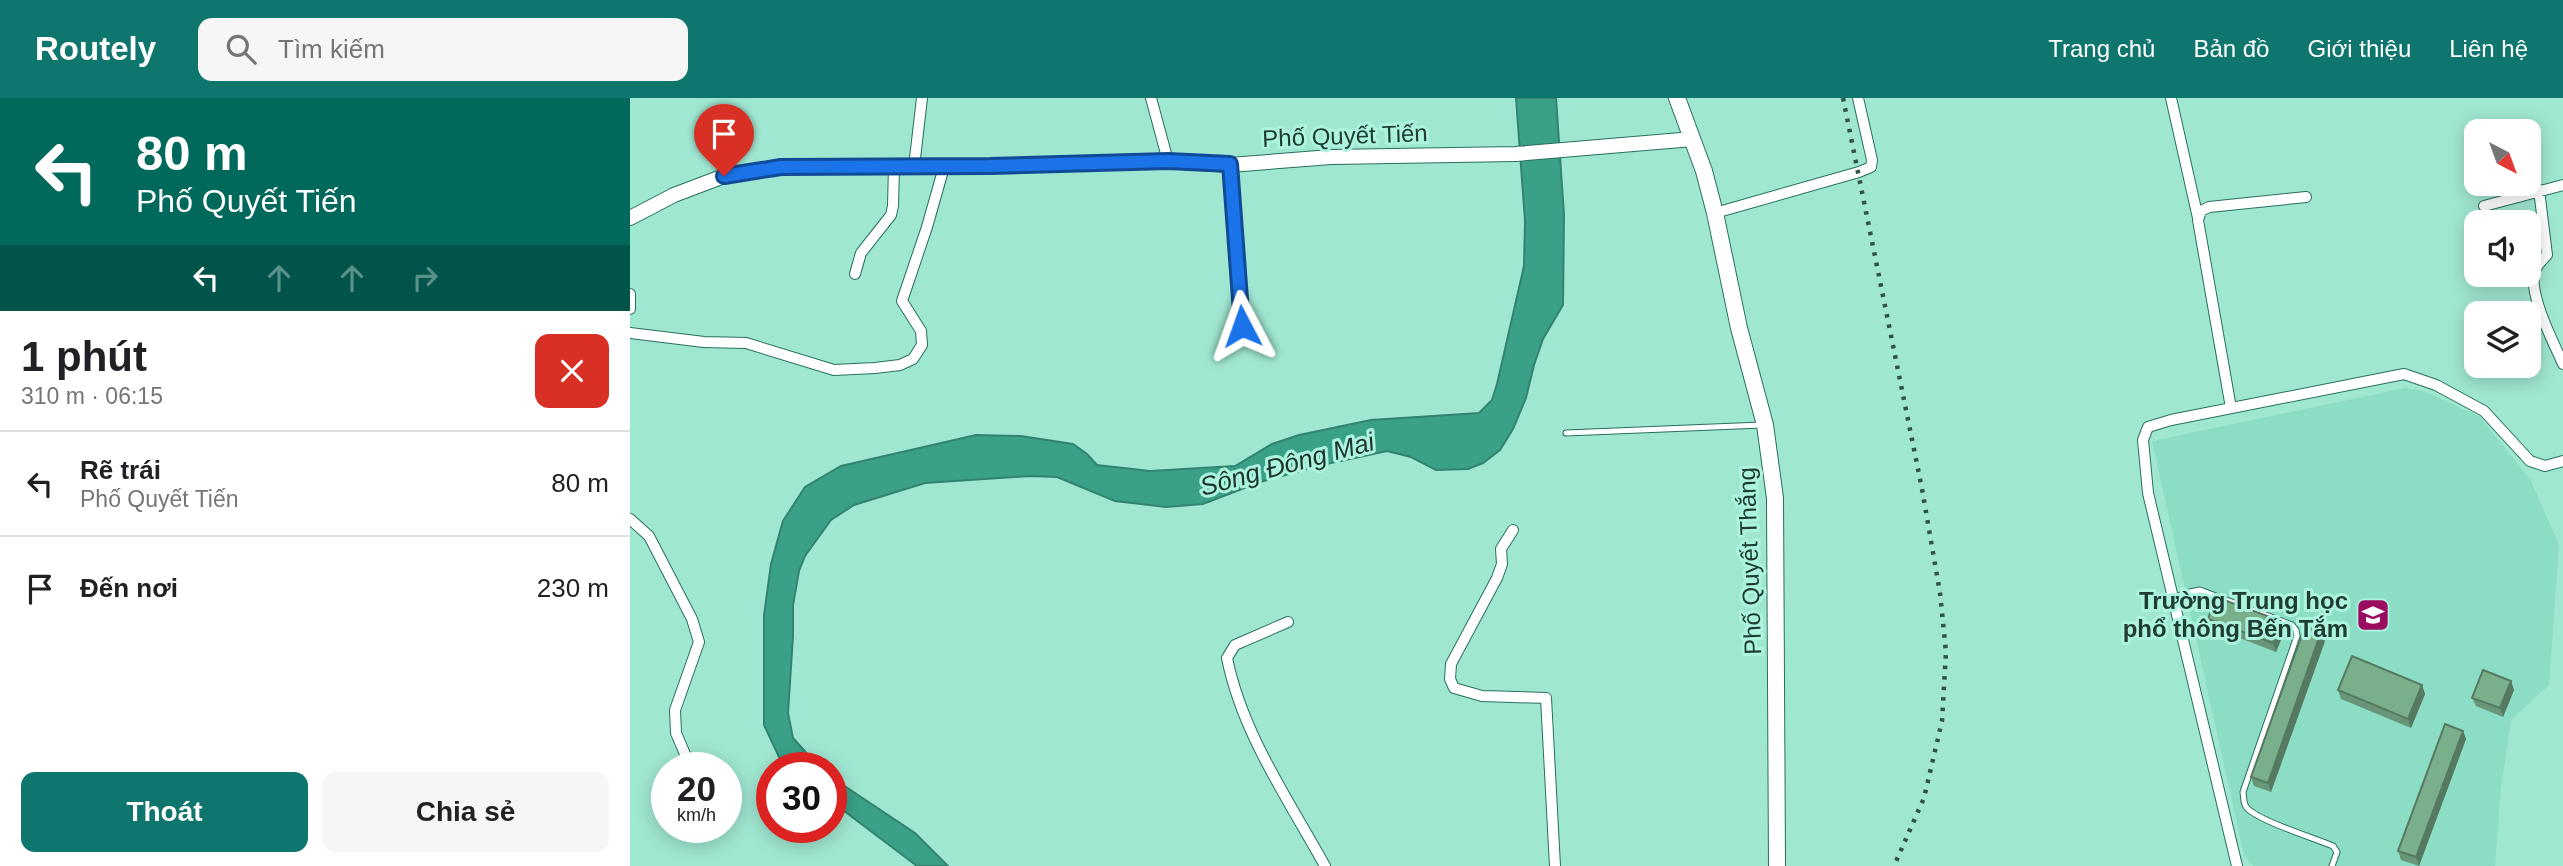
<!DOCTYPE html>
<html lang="vi">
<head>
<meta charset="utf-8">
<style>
	:root { --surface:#fff; --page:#f6f6f6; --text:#202124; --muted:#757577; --line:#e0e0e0; --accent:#0f766e }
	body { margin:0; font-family:Arial,sans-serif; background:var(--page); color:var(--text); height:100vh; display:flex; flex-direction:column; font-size:26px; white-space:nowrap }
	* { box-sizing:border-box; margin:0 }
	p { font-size:23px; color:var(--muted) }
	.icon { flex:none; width:38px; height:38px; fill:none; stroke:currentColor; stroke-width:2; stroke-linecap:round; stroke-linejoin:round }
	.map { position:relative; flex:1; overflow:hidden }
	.panel { display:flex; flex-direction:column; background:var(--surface); width:630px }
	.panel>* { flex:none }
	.hud { background:#00695c; color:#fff; overflow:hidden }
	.needle { width:46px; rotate:139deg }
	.buttons { position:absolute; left:1834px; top:21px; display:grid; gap:14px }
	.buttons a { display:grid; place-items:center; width:77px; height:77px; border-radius:14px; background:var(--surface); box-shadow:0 4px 18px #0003; font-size:35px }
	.speed { position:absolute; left:21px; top:654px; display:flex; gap:14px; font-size:35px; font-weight:700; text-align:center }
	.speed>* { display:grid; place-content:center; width:91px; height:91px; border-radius:50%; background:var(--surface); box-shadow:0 4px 18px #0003; line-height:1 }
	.speed small { font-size:18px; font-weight:400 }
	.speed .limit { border:10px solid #d22; background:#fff; color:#111 }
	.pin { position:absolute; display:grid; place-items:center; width:60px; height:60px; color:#fff; margin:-72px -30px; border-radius:50% 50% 50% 0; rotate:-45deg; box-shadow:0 0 7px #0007 }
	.pin .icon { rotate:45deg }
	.me { position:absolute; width:77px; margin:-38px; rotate:356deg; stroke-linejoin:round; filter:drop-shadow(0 0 5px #0008) }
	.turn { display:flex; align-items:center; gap:24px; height:147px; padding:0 21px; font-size:32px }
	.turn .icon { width:91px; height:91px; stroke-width:2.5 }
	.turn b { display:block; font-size:49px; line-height:60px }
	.lanes { display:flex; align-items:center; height:66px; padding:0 21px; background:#0003; justify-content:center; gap:35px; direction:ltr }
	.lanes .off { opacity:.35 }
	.round { display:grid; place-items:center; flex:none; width:74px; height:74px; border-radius:14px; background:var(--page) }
	.overview { display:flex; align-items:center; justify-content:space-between; height:119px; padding:0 21px }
	h1 { font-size:42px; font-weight:800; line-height:52px }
	.action { display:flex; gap:14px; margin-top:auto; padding:14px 21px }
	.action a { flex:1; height:80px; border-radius:14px; background:var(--accent); color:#fff; font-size:28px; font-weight:800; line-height:80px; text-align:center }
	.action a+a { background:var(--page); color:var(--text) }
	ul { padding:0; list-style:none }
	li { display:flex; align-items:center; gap:21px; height:105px; padding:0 21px; border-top:2px solid var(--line) }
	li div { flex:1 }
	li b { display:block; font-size:26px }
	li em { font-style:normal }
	header { display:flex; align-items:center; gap:42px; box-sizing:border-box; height:98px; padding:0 35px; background:var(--accent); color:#fff }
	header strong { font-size:33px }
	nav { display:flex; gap:38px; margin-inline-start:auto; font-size:24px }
	.search { width:490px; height:63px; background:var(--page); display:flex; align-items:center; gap:18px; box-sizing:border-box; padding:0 24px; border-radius:14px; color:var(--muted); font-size:26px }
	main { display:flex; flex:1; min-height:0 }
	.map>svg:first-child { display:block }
</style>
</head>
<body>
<header>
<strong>Routely</strong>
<div class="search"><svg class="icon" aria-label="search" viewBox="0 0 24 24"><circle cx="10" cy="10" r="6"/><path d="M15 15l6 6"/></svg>Tìm kiếm</div>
<nav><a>Trang chủ</a><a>Bản đồ</a><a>Giới thiệu</a><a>Liên hệ</a></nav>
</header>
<main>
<section class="panel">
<div class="hud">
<div class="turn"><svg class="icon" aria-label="left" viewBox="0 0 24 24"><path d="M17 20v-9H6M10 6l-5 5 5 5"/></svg><div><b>80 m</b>Phố Quyết Tiến</div></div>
<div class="lanes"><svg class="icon" aria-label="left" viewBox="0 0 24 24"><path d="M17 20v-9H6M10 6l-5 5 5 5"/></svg><svg class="icon off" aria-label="ahead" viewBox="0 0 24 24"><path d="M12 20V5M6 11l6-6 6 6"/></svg><svg class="icon off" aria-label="ahead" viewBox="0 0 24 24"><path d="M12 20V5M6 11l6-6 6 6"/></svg><svg class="icon off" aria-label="right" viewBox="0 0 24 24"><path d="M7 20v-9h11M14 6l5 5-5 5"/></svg></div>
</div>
<div class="overview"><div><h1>1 phút</h1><p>310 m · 06:15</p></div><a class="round" style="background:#d93025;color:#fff"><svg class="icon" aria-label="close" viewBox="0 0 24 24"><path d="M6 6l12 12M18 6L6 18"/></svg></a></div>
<ul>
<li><svg class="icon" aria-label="left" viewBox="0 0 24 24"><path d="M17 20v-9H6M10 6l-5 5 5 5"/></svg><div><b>Rẽ trái</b><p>Phố Quyết Tiến</p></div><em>80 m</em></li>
<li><svg class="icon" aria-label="arrive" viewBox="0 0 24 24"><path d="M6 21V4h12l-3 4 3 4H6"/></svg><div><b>Đến nơi</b></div><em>230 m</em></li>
</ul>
<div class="action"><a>Thoát</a><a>Chia sẻ</a></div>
</section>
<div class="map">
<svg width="1933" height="768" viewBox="0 0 1933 768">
	<rect width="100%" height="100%" fill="#a0e7d2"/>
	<path fill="#8cddc6" d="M 1775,290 L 1794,293 L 1850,319 L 1900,381 L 1929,447 L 1919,587 L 1881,622 L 1871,690 L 1865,768 L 1623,768 L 1614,757 L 1522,343 Z"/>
	<path fill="#3aa188" stroke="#32836f" stroke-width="2" d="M 886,0 L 926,0 L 934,117 L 933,207 L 913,241 L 904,267 L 896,300 L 883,331 L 870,352 L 853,365 L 838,371 L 806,372 L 781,359 L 757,353 L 692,367 L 630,384 L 573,406 L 536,409 L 485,403 L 427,379 L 400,378 L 295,385 L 224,407 L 201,422 L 175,458 L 169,473 L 163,507 L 163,538 L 158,615 L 163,640 L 190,670 L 161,670 L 149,659 L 134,627 L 134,517 L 141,466 L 153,423 L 175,389 L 211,368 L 346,337 L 391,338 L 443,346 L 457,356 L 467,367 L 520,373 L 605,368 L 642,346 L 669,337 L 741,322 L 849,315 L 862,302 L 867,286 L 894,168 L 895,123 Z
		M 201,679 L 285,735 L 318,768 L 287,768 L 201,703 Z"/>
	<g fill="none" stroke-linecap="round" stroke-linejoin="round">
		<defs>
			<path id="service" d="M 936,335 L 1132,327
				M 1544,501 L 1554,495 L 1570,492 L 1662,527 L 1666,532 L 1667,538 L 1613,694 C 1614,700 1613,706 1617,710 C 1629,723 1684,740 1703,748 L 1707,754 L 1702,768"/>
			<path id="minor" d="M 521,0 L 538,63
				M 1541,0 L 1568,120
				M 600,67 L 612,228
				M 284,69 L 292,0
				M 1909,92 L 1917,157 C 1912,162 1906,168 1904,175 C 1900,200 1923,243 1933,266
				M 1854,108 L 1933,87
				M 1085,115 L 1229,74 L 1241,69 L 1242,62 L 1228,0
				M 225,176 L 231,155 L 261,117 L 263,108 L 264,69
				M 0,196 L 0,211
				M 0,235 L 74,244 L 116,245 L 204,272 L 245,270 L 270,267 L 283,261 L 292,247 L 291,233 L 272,203 L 297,129 L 314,69
				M 1601,310 L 1568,122 L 1571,113 L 1579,109 L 1676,99
				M 0,421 L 19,438 L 62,521 L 69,544 L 45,612 L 46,635 L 61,670
				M 883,432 L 871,451 L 872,466 L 867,480 L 821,566 L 820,581 L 824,590 L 852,598 L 916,600 L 925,768
				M 658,524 L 605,547 L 597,560 C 612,635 658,701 695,768
				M 1607,768 L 1518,395 L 1513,342 L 1518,329 L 1541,322 L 1774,276 L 1806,287 L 1854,313 L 1900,363 L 1915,368 L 1933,363"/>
			<path id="tertiary" d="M 0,120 L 44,97 L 94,78 L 151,69 L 360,68 L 538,63 L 600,67 L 701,59 L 886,56 L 1063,41"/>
			<path id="secondary" d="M 1047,0 L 1074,73 L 1085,115 L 1109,230 L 1135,327 L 1145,400 L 1147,768"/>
		</defs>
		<use href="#service" stroke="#27705e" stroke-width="7"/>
		<use href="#minor" stroke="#27705e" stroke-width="12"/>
		<use href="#tertiary" stroke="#27705e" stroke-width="16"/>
		<use href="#secondary" stroke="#27705e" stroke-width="18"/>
		<use href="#service" stroke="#fff" stroke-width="5"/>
		<use href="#minor" stroke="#fff" stroke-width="10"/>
		<use href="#tertiary" stroke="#fff" stroke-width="14"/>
		<use href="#secondary" stroke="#fff" stroke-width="16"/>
		<path stroke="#305349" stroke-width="4.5" stroke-dasharray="3.5 7" stroke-linecap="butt" d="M 1213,0 L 1292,391 L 1310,495 L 1316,554 L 1312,623 L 1294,700 L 1264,768"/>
	</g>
	<path fill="#699678" d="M 1578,521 L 1651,523 L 1655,532 L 1646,554 L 1581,529 Z
		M 1695,543 L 1641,694 L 1624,688 L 1621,679 Z
		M 1881,583 L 1884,592 L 1873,619 L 1846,608 L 1842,600 Z
		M 1792,587 L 1795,596 L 1781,630 L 1711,601 L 1708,592 Z
		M 1833,633 L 1836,641 L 1789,768 L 1771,762 L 1768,753 Z"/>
	<path fill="#557a61" d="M 1651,523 L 1655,532 L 1646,554 L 1643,545 Z
		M 1691,534 L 1695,543 L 1641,694 L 1638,685 Z
		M 1881,583 L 1884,592 L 1873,619 L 1870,610 Z
		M 1792,587 L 1795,596 L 1781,630 L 1778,621 Z
		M 1833,633 L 1836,641 L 1789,768 L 1786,759 Z"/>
	<path fill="#7aaf8b" stroke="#557a61" stroke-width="2" d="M 1586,499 L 1651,523 L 1643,545 L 1578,521 Z
		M 1675,528 L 1691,534 L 1638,685 L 1621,679 Z
		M 1722,558 L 1792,587 L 1778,621 L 1708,592 Z
		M 1853,572 L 1881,583 L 1870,610 L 1842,600 Z
		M 1815,626 L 1833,633 L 1786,759 L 1768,753 Z"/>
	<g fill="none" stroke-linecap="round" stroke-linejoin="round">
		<defs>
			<path id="route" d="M 94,78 L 151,69 L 360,68 L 538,63 L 600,66 L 612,228"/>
		</defs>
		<use href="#route" stroke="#114b97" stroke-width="18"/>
		<use href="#route" stroke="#1a73e8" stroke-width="12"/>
	</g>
	<defs>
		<symbol id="school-square" viewBox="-11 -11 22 22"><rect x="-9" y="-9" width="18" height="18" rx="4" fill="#9a0c5d" stroke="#adf4df"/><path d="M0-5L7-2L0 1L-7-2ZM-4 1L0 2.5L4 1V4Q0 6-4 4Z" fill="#fff"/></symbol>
	</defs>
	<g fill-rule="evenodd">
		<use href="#school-square" x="1724" y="498" width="38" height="38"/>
	</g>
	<g text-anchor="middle" stroke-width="6" stroke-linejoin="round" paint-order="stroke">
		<g font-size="24" fill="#203d35" stroke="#adf4df">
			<text transform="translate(715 38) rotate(-2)" y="8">Phố Quyết Tiến</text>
			<text transform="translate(1120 463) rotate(-92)" y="8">Phố Quyết Thắng</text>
		</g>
		<g font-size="24" font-weight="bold" fill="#203d35" stroke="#adf4df" text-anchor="end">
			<text x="1718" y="511">Trường Trung học<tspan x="1718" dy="28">phổ thông Bến Tắm</tspan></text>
		</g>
		<g font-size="26" font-style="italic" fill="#1e352f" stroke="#adf4df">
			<text transform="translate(657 366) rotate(-15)" y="9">Sông Đông Mai</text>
		</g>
	</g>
</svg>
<div class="buttons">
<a><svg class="needle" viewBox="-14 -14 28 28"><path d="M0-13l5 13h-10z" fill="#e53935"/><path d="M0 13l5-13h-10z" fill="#757577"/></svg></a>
<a><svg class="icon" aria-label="sound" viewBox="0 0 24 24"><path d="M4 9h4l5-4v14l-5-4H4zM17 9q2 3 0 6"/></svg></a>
<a><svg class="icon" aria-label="layers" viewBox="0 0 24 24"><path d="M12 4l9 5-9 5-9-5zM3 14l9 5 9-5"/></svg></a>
</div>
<div class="speed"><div>20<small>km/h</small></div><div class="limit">30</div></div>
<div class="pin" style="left:94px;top:78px;background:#d93025"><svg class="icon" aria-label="arrive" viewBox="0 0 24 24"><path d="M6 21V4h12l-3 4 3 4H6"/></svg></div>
<svg class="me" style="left:612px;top:228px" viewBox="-20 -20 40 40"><path d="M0-17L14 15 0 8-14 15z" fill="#1a73e8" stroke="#fff" stroke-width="4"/></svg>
</div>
</main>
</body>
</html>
